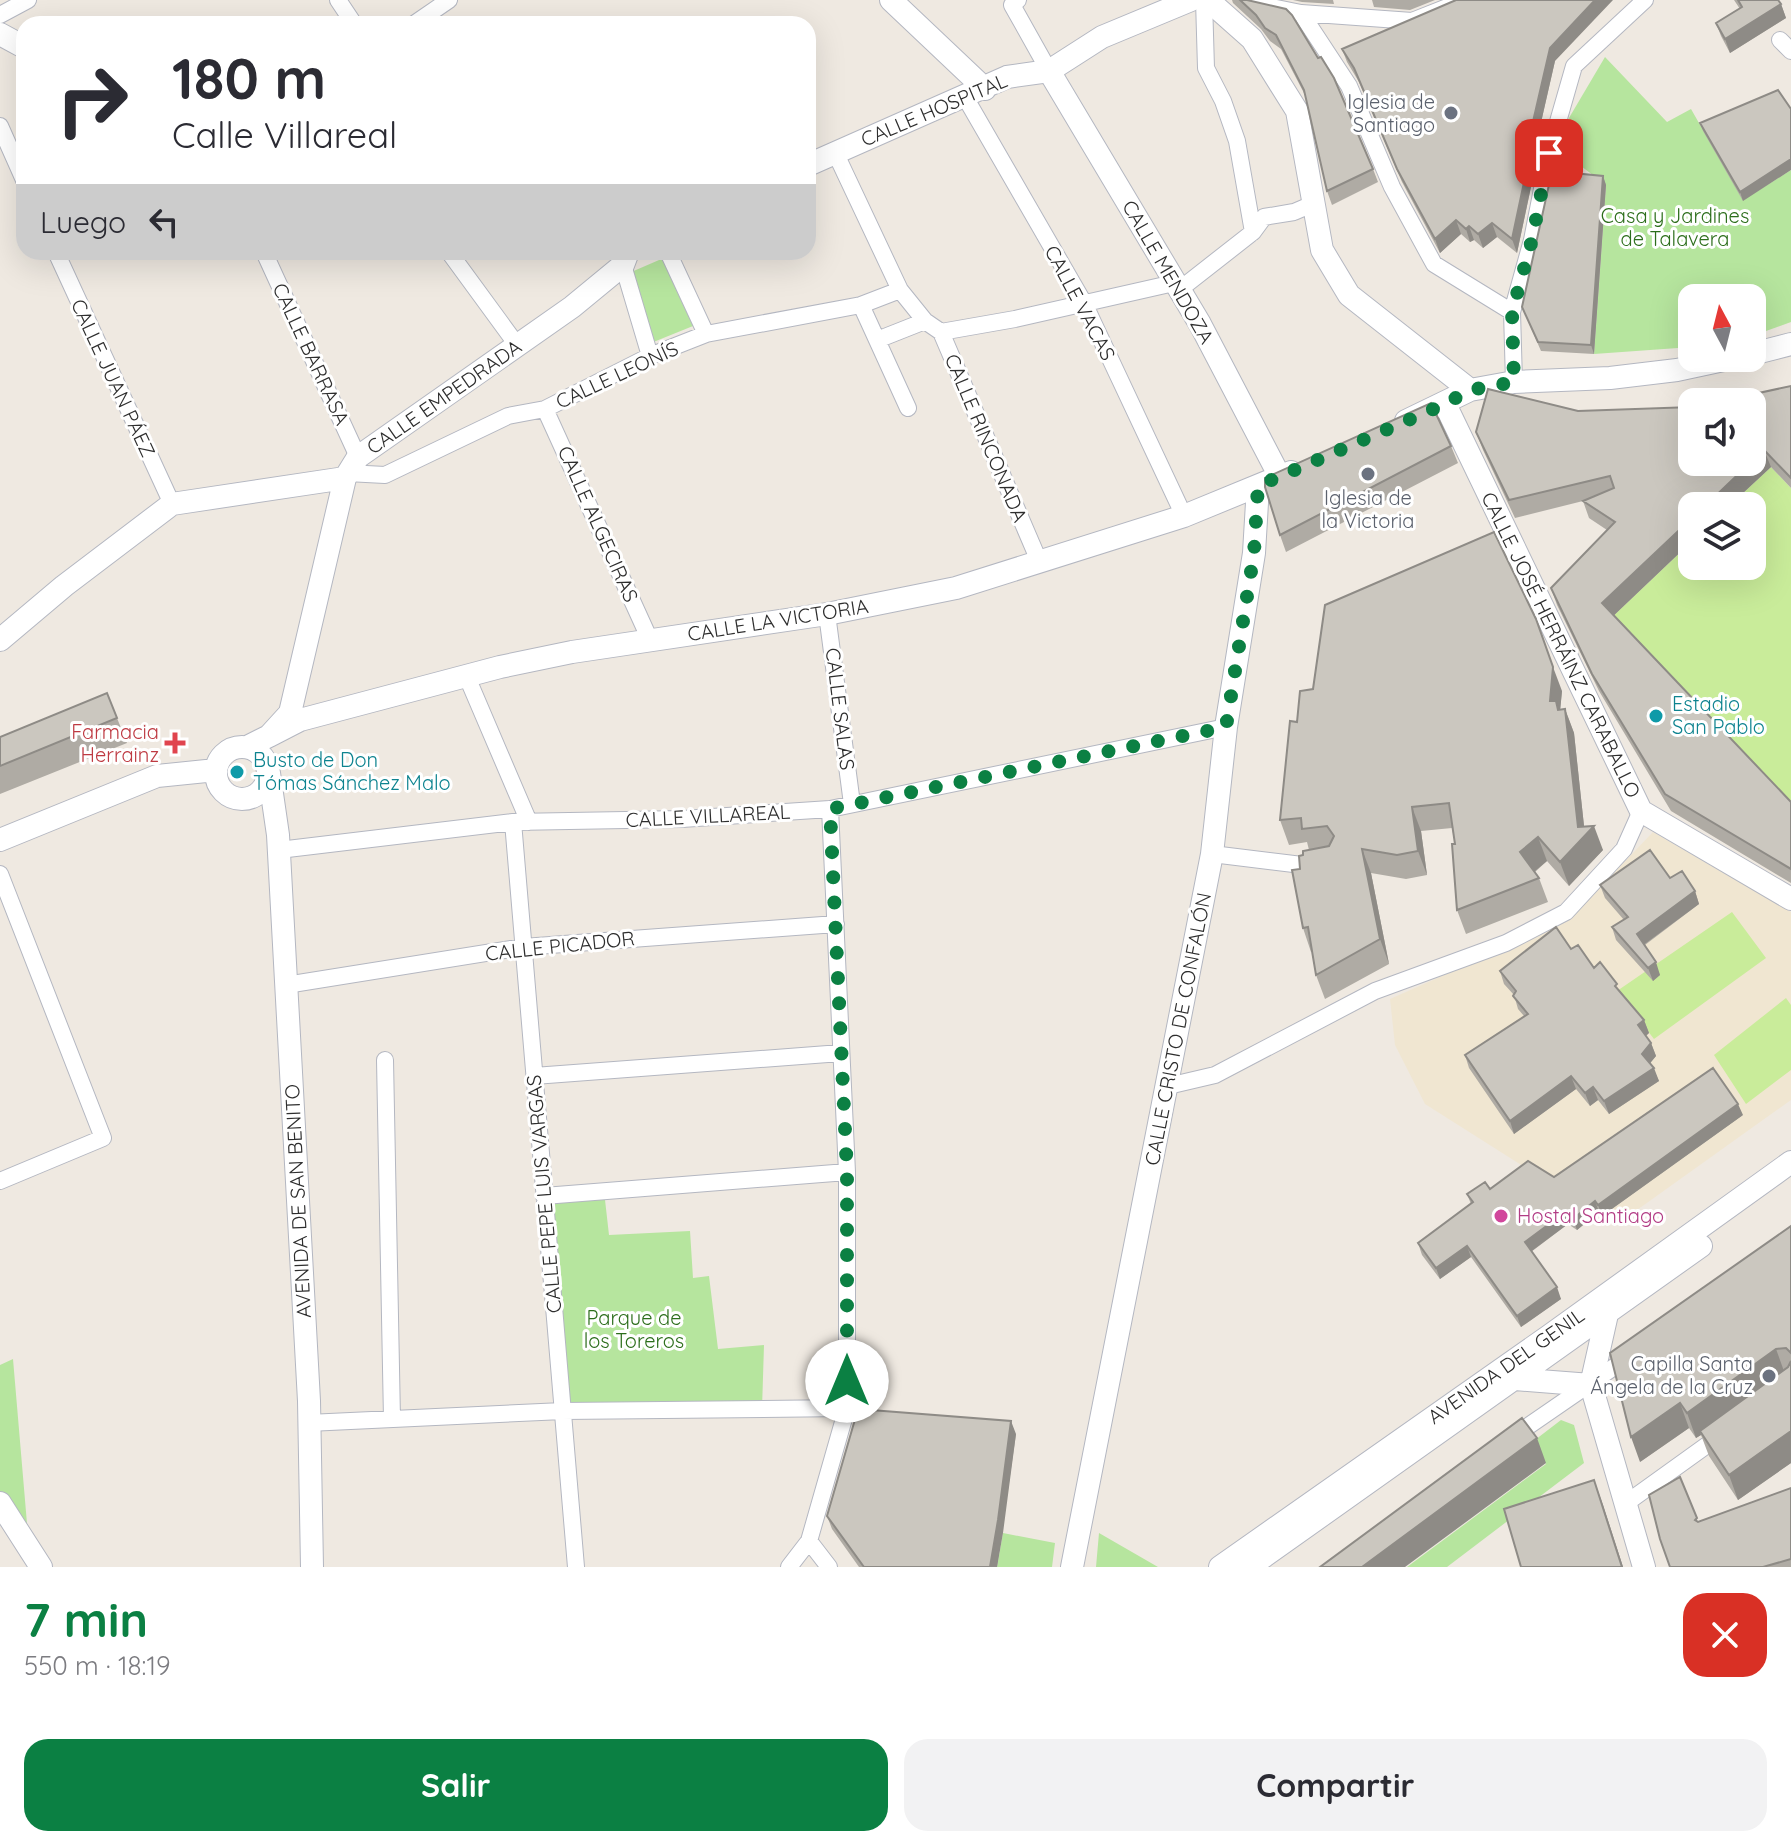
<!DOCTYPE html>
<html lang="es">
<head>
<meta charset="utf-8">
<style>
	:root { --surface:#fff; --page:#f2f2f3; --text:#2b2b33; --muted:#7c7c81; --accent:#0b8043 }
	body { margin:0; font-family:Quicksand,sans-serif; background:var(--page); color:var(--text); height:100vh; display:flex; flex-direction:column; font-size:30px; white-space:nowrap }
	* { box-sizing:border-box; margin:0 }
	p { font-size:26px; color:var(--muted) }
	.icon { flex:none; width:44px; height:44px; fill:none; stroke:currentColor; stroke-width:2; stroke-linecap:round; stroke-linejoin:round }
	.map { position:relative; height:1567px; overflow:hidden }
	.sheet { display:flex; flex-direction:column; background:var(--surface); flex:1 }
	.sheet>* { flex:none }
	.hud { position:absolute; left:16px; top:16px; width:800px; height:244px; border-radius:24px; box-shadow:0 8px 32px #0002; background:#fff; color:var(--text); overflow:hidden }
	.needle { width:52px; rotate:353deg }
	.buttons { position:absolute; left:1678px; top:284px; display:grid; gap:16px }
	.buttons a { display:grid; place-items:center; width:88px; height:88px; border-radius:16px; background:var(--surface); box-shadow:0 8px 32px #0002; font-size:40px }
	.pin { position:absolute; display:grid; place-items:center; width:68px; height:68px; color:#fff; margin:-34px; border-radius:16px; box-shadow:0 4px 12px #0006 }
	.me { position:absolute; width:88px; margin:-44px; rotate:0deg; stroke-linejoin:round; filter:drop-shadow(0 0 6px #0008) }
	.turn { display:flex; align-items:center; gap:28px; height:168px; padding:0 24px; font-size:36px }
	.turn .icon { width:104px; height:104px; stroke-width:2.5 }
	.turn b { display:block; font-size:56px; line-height:68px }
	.then { display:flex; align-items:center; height:76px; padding:0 24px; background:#0003; gap:16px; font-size:30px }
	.round { display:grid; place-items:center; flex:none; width:84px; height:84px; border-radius:24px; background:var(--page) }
	.overview { display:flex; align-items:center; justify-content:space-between; height:136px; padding:0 24px }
	h1 { font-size:48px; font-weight:800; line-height:60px; color:var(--accent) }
	.primary-button { display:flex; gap:16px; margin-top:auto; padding:16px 24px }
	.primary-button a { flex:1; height:92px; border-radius:24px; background:var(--accent); color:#fff; font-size:32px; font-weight:800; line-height:92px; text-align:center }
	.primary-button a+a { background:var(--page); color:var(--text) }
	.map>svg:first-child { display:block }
</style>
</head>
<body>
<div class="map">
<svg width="1791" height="1567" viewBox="0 0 1791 1567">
	<rect width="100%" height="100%" fill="#efe9e1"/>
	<path fill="#f0e6d1" d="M 1653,832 L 1791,912 L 1791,1100 L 1616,1225 L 1425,1104 L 1395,1045 L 1390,999 L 1569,920 Z"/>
	<path fill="#b6e59e" d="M 1605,57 L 1667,122 L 1691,109 L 1743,200 L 1791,170 L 1791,322 L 1752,336 L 1752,298 L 1692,298 L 1692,347 L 1594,354 L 1606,185 L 1561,151 L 1566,123 Z
		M 666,257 L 698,324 L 651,343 L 629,273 Z
		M 604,1191 L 609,1235 L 690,1231 L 693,1278 L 709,1276 L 718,1349 L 764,1345 L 762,1409 L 563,1411 L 544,1196 Z
		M 13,1359 L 29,1547 L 0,1503 L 0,1365 Z
		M 1561,1420 L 1574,1425 L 1584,1463 L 1447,1567 L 1407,1567 L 1546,1464 L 1531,1443 Z
		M 1003,1533 L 1055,1543 L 1052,1567 L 997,1567 Z
		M 1099,1533 L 1158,1567 L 1096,1567 Z"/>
	<path fill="#c9ec9a" d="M 1771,467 L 1791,488 L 1791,813 L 1608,621 L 1692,541 L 1692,566 L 1752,566 L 1752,506 L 1729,506 Z
		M 1732,912 L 1766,958 L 1654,1039 L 1617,991 Z
		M 1786,998 L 1791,1005 L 1791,1070 L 1746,1104 L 1714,1055 Z"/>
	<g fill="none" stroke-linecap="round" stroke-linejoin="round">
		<defs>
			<path id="street" d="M 338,0 L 354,24
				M 1018,0 L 1012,5 L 1049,71
				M 1204,0 L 1206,68 L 1223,101 L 1237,141 L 1253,232
				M 1250,0 L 1256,4 L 1301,13 L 1412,21 L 1465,0
				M 1301,13 L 1349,86 L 1392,187 L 1434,264 L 1512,312
				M 0,15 L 28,0
				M 414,24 L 449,0
				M 1780,40 L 1791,51
				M 965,97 L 1084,303 L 1184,516
				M 0,126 L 24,180
				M 835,152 L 900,290 L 925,321 L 941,332 L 1039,561
				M 56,252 L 172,504
				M 264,252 L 358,457
				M 449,252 L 517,345
				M 668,252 L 706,334 L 861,305
				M 623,265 L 650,356
				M 900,290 L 861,305 L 908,408
				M 1179,290 L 1253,232 L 1264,217 L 1294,212 L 1315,203
				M 941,332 L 1015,319 L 1174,283
				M 877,340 L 925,321
				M 1514,382 L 1512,312 L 1532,240 L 1549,153 L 1574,66 L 1645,0
				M 545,409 L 650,640
				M 347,473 L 385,475 L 508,416 L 545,409 L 650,356 L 706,334
				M 827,614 L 852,804
				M 467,677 L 529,822
				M 513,822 L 576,1567
				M 279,850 L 513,822 L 682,819 L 830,809 L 1226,727
				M 1212,854 L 1302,865 L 1322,862
				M 0,874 L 103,1138 L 0,1181
				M 286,985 L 523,947 L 836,924
				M 385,1060 L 392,1419
				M 534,1076 L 841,1053
				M 1168,1086 L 1215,1075 L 1375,991 L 1506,943 L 1566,912 L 1624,849 L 1641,811
				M 544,1196 L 847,1172
				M 308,1423 L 563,1411 L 847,1408
				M 1511,1438 L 1630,1356
				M 1625,1504 L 1721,1435
				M 809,1541 L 829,1567
				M 789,1567 L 809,1541 L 847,1408 L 847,1172 L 830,809"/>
			<path id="secondary" d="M 891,0 L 985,89
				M 1208,0 L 1252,39 L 1297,111 L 1322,250 L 1349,295 L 1470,390
				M 0,34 L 24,47
				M 1049,71 L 1200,324 L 1280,477
				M 808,165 L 1007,77 L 1049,71 L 1102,37 L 1191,0
				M 1752,354 L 1791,344
				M 1445,404 L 1641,811 L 1791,899
				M 1406,421 L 1470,390 L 1514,382 L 1610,378 L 1677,370 L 1733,358
				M 0,640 L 64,586 L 172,504 L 345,478 L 358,457 L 572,307 L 623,265 L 628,252
				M 269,736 L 300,720 L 500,667 L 572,652 L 827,614 L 956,588 L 1184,516 L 1291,472
				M216 773a26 26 0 1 1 52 0a26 26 0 1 1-52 0Z
				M 247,747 L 269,736 L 290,713 L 345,478
				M 269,773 L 278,835 L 309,1401 L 312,1567
				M 0,840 L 157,776 L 216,770
				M 1607,1314 L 1591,1385 L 1644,1567
				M 1515,1379 L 1591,1385
				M 0,1503 L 41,1567
				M 1072,1567 L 1212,854 L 1226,727 L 1254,553 L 1258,486
				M 1220,1567 L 1549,1336 L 1791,1162
				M 1249,1567 L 1701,1246"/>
		</defs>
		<use href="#street" stroke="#b4b7c1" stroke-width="18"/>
		<use href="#secondary" stroke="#b4b7c1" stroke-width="24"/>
		<use href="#street" stroke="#fff" stroke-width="16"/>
		<use href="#secondary" stroke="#fff" stroke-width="22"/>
	</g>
	<path fill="#afaba4" d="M 1232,0 L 1247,0 L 1286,9 L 1373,169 L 1378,182 L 1332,205 L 1327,191 L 1306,97 L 1281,49 L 1270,41 L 1261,29 L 1233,3 Z
		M 1293,0 L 1333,0 L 1334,4 L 1302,2 Z
		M 1372,0 L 1435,0 L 1410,10 L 1374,7 Z
		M 1734,0 L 1778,0 L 1781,4 L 1786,18 L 1730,53 L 1721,36 L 1716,23 L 1740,9 Z
		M 1342,49 L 1555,61 L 1537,140 L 1539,149 L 1517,253 L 1497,237 L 1483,248 L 1474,240 L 1470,242 L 1461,234 L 1440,253 L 1402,182 L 1359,82 L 1347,62 Z
		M 1778,90 L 1743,201 L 1703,131 L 1700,123 Z
		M 1603,176 L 1606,185 L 1594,354 L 1541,351 L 1522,307 Z
		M 1791,387 L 1791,488 L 1771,467 L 1729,506 L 1692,506 L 1692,541 L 1613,616 L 1791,802 L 1791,883 L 1671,811 L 1599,691 L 1557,605 L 1551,588 L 1607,530 L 1589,518 L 1583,501 L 1515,518 L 1483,450 L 1476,432 L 1578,411 L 1692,407 Z
		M 1451,446 L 1458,463 L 1286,552 L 1280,535 Z
		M 1562,691 L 1560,710 L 1565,709 L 1574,733 L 1584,826 L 1603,850 L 1569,886 L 1547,861 L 1535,872 L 1539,878 L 1548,902 L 1466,934 L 1457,910 L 1455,844 L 1452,828 L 1421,831 L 1427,875 L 1406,879 L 1371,873 L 1389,964 L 1325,999 L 1316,975 L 1312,952 L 1311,952 L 1303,928 L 1300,869 L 1303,855 L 1309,850 L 1307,842 L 1289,845 L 1280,820 L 1297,722 Z
		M 117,718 L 127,743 L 0,794 L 0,737 Z
		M 1670,878 L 1695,891 L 1699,904 L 1645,945 L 1660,975 L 1653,981 L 1616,940 L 1612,927 L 1624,920 L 1605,898 L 1600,885 Z
		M 1571,949 L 1619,991 L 1644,1020 L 1649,1033 L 1646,1036 L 1651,1043 L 1656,1056 L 1650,1063 L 1659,1081 L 1609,1114 L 1598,1100 L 1590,1106 L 1576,1089 L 1514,1134 L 1469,1068 L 1465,1055 L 1524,1016 L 1518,1009 L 1514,995 L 1504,984 L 1500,971 Z
		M 1743,1115 L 1602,1216 L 1599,1212 L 1577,1230 L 1568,1224 L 1531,1252 L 1561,1299 L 1521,1327 L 1471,1257 L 1440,1279 L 1422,1255 L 1418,1243 L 1471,1204 L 1467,1194 L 1554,1177 Z
		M 1791,1226 L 1791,1463 L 1738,1500 L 1709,1456 L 1701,1435 L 1696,1438 L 1689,1428 L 1640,1462 Z
		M 1016,1434 L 997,1567 L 859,1567 L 832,1529 L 827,1516 Z
		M 1680,1477 L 1698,1522 L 1791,1488 L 1791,1567 L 1670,1567 Z"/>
	<path fill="#8e8b86" d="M 1595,0 L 1613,0 L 1555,61 L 1537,140 L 1539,149 L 1517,253 L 1512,239 L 1532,126 L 1550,48 Z
		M 1781,4 L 1786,18 L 1730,53 L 1725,39 Z
		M 1791,159 L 1791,170 L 1743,201 L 1740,192 Z
		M 1603,176 L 1606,185 L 1594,354 L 1591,345 Z
		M 1456,220 L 1461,234 L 1440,253 L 1435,239 Z
		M 1492,223 L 1497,237 L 1483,248 L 1478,234 Z
		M 1469,226 L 1474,240 L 1470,242 L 1466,229 Z
		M 1764,450 L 1771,467 L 1729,506 L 1705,506 Z
		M 1692,518 L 1692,541 L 1608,621 L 1602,603 Z
		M 1553,667 L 1562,691 L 1560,712 L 1550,701 Z
		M 1565,709 L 1574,733 L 1585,835 L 1594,826 L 1603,850 L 1569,886 L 1560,862 L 1578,827 Z
		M 1412,807 L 1421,831 L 1427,875 L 1418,851 Z
		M 1538,837 L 1547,861 L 1529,876 L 1520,852 Z
		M 1362,849 L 1371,873 L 1389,964 L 1380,939 Z
		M 1695,891 L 1699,904 L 1642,946 L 1637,934 Z
		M 1656,962 L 1660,975 L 1653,981 L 1648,968 Z
		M 1644,1020 L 1649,1033 L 1643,1038 L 1638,1025 Z
		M 1651,1043 L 1656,1056 L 1647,1067 L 1642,1054 Z
		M 1654,1068 L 1659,1081 L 1609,1114 L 1604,1101 Z
		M 1571,1076 L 1576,1089 L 1514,1134 L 1510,1121 Z
		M 1593,1087 L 1598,1100 L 1590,1106 L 1585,1093 Z
		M 1738,1104 L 1743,1115 L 1602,1216 L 1598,1205 Z
		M 1595,1201 L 1599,1212 L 1577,1230 L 1573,1219 Z
		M 1564,1213 L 1568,1224 L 1529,1253 L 1525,1242 Z
		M 1467,1246 L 1471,1257 L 1440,1279 L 1436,1268 Z
		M 1557,1287 L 1561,1299 L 1521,1327 L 1517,1316 Z
		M 1776,1349 L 1785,1374 L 1700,1431 L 1701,1435 L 1696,1438 L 1687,1413 Z
		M 1680,1403 L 1689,1428 L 1640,1462 L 1631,1437 Z
		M 1011,1421 L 1016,1434 L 1003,1533 L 997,1567 L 990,1567 Z
		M 1791,1431 L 1791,1463 L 1738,1500 L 1729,1475 Z
		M 1537,1438 L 1546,1463 L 1405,1567 L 1362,1567 Z
		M 1594,1480 L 1603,1505 L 1623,1567 L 1622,1567 Z"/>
	<path fill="#cbc7bf" stroke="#8e8b86" stroke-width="2" d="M 1240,0 L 1247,0 L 1286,9 L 1292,15 L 1318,58 L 1321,57 L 1334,78 L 1373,169 L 1327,191 L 1304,90 L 1276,35 L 1265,28 L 1256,15 Z
		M 1456,0 L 1595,0 L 1550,48 L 1532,126 L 1534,135 L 1512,239 L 1492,223 L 1478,234 L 1469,226 L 1466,229 L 1456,220 L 1435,239 L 1397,169 L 1354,68 L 1342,49 Z
		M 1738,0 L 1778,0 L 1781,4 L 1725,39 L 1716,23 L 1742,7 Z
		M 1778,90 L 1791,109 L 1791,159 L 1740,192 L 1700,123 Z
		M 1552,171 L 1603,176 L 1591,345 L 1538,342 L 1522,307 Z
		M 1791,386 L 1791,478 L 1764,450 L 1752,461 L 1752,402 L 1717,402 Z
		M 1488,389 L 1578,411 L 1692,407 L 1692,462 L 1751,462 L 1705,506 L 1692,506 L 1692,518 L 1602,603 L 1791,802 L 1791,869 L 1665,794 L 1592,674 L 1551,588 L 1615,522 L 1583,501 L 1614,488 L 1610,476 L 1509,500 L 1476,432 Z
		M 1431,403 L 1451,446 L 1280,535 L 1265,487 L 1265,478 Z
		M 1494,532 L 1536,619 L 1553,667 L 1550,701 L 1556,701 L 1558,710 L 1565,709 L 1578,827 L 1594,826 L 1560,862 L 1538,837 L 1520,852 L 1539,878 L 1457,910 L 1452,844 L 1455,844 L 1449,803 L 1412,807 L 1418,851 L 1397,855 L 1362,849 L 1380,939 L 1316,975 L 1308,927 L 1303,928 L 1292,870 L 1300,869 L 1299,856 L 1303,855 L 1303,851 L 1329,846 L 1334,836 L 1327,826 L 1302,829 L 1301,818 L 1280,820 L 1290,721 L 1297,722 L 1300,691 L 1313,689 L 1325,605 Z
		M 107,693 L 117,718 L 0,766 L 0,737 Z
		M 1650,850 L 1670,878 L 1682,871 L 1695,891 L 1637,934 L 1656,962 L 1648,968 L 1612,927 L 1628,917 L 1600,885 Z
		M 1556,927 L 1571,949 L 1578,945 L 1594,968 L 1600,962 L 1617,984 L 1615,986 L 1644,1020 L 1638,1025 L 1651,1043 L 1642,1054 L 1654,1068 L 1604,1101 L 1593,1087 L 1585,1093 L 1571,1076 L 1510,1121 L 1465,1055 L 1528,1014 L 1513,996 L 1516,991 L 1500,971 Z
		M 1713,1068 L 1738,1104 L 1598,1205 L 1595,1201 L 1573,1219 L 1564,1213 L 1525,1242 L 1557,1287 L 1517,1316 L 1467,1246 L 1436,1268 L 1418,1243 L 1473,1202 L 1467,1194 L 1485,1182 L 1490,1189 L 1528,1161 L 1554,1177 Z
		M 1791,1226 L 1791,1353 L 1786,1348 L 1776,1349 L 1687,1413 L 1680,1403 L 1631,1437 L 1610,1353 Z
		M 1791,1361 L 1791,1431 L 1729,1475 L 1700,1431 L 1788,1367 Z
		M 858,1409 L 1011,1421 L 998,1520 L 990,1567 L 864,1567 L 827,1516 Z
		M 1522,1418 L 1537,1438 L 1362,1567 L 1320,1567 Z
		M 1680,1477 L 1697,1518 L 1695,1520 L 1698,1522 L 1791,1488 L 1791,1559 L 1763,1567 L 1670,1567 L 1660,1539 L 1649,1495 Z
		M 1594,1480 L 1622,1567 L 1521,1567 L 1504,1509 Z"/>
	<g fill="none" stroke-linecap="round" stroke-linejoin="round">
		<path stroke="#0b8043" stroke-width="14" stroke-dasharray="0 25.2" d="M 847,1381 L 847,1172 L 830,809 L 1226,727 L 1254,553 L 1258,486 L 1445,404 L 1470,390 L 1514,382 L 1512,312 L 1532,240 L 1549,153"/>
	</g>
	<g fill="#6b7280" stroke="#fff" stroke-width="3">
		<circle cx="1451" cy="113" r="8"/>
		<circle cx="1368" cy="474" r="8"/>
		<circle cx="1769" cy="1376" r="8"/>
	</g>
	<g fill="#0f9aa8" stroke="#fff" stroke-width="3">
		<circle cx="1656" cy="716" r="8"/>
		<circle cx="237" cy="772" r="8"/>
	</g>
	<path fill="#e0444e" stroke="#fff" stroke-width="3" d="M171 731h8v8h8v8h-8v8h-8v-8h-8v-8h8z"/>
	<circle fill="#d1479c" stroke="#fff" stroke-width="3" cx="1501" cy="1216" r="8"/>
	<g text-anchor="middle" stroke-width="6" stroke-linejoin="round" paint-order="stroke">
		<g font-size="20" fill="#5b616d" stroke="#fff" text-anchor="end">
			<text x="1435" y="109">Iglesia de<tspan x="1435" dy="23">Santiago</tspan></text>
			<text x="1368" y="505" text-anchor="middle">Iglesia de<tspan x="1368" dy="23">la Victoria</tspan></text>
			<text x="1753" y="1371">Capilla Santa<tspan x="1753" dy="23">Ángela de la Cruz</tspan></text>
		</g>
		<g font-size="20" fill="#2e2e2e" stroke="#fff">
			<text transform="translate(934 110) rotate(-23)" y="7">CALLE HOSPITAL</text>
			<text transform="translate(1168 272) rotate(60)" y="7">CALLE MENDOZA</text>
			<text transform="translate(1080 303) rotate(62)" y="7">CALLE VACAS</text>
			<text transform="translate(311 354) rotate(65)" y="7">CALLE BARRASA</text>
			<text transform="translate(617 375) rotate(-25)" y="7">CALLE LEONÍS</text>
			<text transform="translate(113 378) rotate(65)" y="7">CALLE JUAN PÁEZ</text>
			<text transform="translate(444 397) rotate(-35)" y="7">CALLE EMPEDRADA</text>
			<text transform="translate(986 438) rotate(67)" y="7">CALLE RINCONADA</text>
			<text transform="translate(598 524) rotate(66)" y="7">CALLE ALGECIRAS</text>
			<text transform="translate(778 620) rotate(-9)" y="7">CALLE LA VICTORIA</text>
			<text transform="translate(1561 645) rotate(64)" y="7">CALLE JOSÉ HERRÁINZ CARABALLO</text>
			<text transform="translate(840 709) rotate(83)" y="7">CALLE SALAS</text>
			<text transform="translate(708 816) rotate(-3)" y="7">CALLE VILLAREAL</text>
			<text transform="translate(560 946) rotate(-6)" y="7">CALLE PICADOR</text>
			<text transform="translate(1178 1029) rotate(-79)" y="7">CALLE CRISTO DE CONFALÓN</text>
			<text transform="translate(544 1194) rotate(-95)" y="7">CALLE PEPE LUIS VARGAS</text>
			<text transform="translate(298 1201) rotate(-93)" y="7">AVENIDA DE SAN BENITO</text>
			<text transform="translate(1506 1366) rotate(-35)" y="7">AVENIDA DEL GENIL</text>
		</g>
		<g font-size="20" fill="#2c6e1b" stroke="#fff">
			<text x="1675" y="223">Casa y Jardines<tspan x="1675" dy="23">de Talavera</tspan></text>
			<text x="634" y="1325">Parque de<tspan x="634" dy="23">los Toreros</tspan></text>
		</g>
		<g font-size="20" fill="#0d838f" stroke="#fff" text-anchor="start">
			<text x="1672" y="711">Estadio<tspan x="1672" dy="23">San Pablo</tspan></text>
			<text x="253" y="767">Busto de Don<tspan x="253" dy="23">Tómas Sánchez Malo</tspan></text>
		</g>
		<g font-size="20" fill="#be3a42" stroke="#fff" text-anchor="end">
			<text x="159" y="739">Farmacia<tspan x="159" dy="23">Herrainz</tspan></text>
		</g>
		<g font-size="20" fill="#b23c85" stroke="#fff" text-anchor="start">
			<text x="1517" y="1223">Hostal Santiago</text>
		</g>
	</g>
</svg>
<div class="buttons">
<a><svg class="needle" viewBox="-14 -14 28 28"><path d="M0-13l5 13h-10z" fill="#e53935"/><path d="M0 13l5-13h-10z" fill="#7c7c81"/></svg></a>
<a><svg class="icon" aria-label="sound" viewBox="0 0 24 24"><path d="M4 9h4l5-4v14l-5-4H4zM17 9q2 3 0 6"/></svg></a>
<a><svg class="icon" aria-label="layers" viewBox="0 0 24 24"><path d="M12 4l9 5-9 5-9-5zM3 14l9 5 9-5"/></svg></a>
</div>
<div class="pin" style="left:1549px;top:153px;background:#d93025"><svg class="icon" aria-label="arrive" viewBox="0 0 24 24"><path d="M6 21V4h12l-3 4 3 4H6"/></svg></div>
<svg class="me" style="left:847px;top:1381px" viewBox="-20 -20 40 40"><circle r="19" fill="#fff"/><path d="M0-13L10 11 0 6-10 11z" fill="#0b8043"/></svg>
<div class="hud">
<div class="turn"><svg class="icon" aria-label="right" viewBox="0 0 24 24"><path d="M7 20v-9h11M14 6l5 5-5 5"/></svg><div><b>180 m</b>Calle Villareal</div></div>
<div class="then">Luego<svg class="icon" aria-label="left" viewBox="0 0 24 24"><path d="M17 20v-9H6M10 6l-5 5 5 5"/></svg></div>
</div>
</div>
<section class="sheet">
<div class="overview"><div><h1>7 min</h1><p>550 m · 18:19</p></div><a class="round" style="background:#d93025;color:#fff"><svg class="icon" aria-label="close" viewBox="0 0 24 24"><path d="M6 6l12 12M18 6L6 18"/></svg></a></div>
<div class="primary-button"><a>Salir</a><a>Compartir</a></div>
</section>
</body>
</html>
